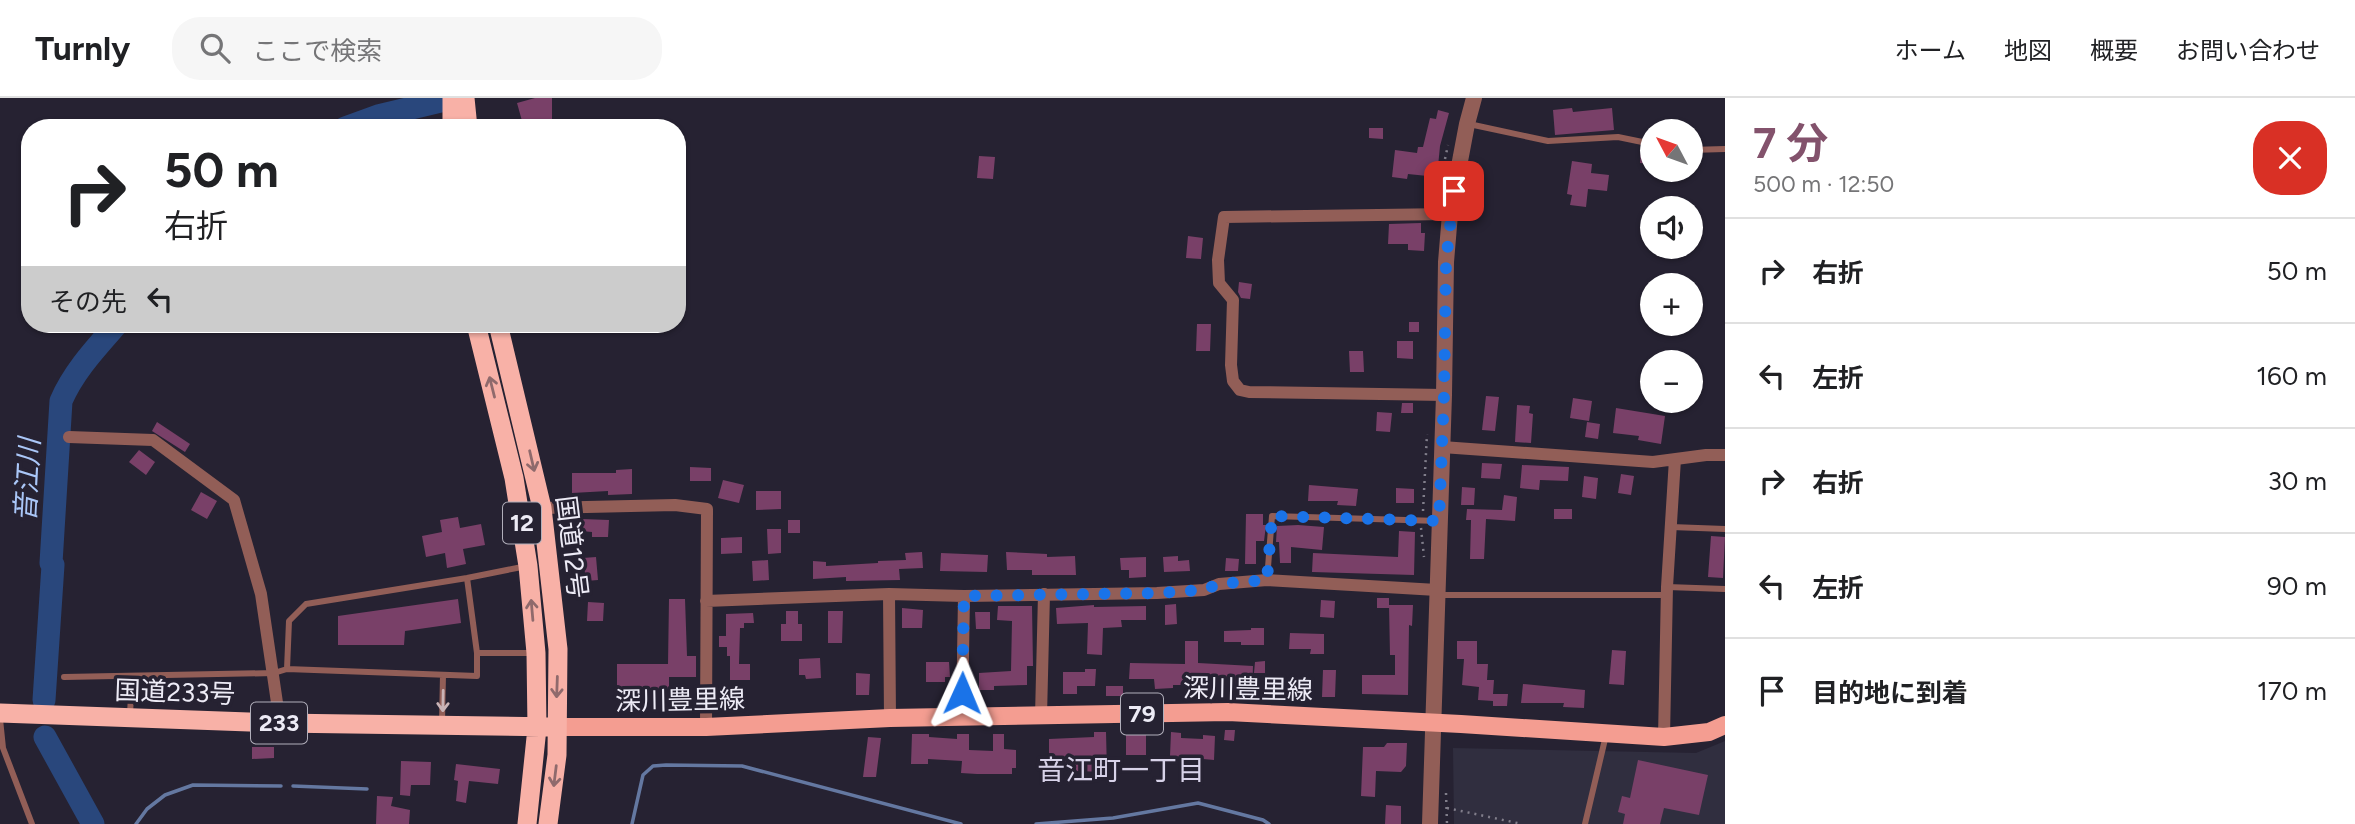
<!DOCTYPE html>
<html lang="ja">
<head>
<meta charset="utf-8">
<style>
	:root { --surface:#fff; --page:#f6f6f6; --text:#202124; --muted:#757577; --line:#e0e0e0; --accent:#83526c }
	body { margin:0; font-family:Figtree,"Noto Sans JP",sans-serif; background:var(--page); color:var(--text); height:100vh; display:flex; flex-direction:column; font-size:26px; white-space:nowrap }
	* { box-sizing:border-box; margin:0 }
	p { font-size:23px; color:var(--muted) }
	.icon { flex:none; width:38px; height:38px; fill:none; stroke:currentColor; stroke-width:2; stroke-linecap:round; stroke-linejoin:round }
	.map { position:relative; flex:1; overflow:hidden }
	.sheet { display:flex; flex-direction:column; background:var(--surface); width:630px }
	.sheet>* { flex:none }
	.top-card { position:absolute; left:21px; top:21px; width:665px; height:214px; border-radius:28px; box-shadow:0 2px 5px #0004; background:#fff; color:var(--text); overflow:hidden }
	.needle { width:46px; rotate:311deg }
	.controls { position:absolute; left:1640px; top:21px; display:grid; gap:14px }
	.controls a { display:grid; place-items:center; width:63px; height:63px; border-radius:50%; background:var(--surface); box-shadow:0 2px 5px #0004; font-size:35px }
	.pin { position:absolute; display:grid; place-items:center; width:60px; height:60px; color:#fff; margin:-30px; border-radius:14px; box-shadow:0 4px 10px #0006 }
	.me { position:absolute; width:77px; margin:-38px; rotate:1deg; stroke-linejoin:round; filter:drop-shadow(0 0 5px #0008) }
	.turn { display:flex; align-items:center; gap:24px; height:147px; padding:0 28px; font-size:32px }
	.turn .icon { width:91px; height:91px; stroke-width:2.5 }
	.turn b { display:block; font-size:49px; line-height:60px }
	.then { display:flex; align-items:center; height:66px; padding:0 28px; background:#0003; gap:14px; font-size:26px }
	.round { display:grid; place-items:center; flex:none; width:74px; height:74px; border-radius:28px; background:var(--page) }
	.summary { display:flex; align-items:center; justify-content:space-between; height:119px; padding:0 28px }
	h1 { font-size:42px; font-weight:700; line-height:52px; color:var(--accent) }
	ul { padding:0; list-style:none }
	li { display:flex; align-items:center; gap:21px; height:105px; padding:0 28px; border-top:2px solid var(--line) }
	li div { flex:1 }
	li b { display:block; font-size:26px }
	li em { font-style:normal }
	header { display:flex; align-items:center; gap:42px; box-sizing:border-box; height:98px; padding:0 35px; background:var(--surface); border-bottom:2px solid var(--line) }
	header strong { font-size:33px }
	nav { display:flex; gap:38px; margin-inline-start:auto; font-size:24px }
	.search { width:490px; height:63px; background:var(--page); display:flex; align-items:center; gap:18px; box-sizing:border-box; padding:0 24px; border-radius:28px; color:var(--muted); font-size:26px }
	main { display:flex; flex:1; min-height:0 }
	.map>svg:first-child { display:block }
</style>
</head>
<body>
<header>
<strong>Turnly</strong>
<div class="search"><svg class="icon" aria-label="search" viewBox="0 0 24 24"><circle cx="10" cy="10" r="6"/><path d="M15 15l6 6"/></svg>ここで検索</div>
<nav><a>ホーム</a><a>地図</a><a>概要</a><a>お問い合わせ</a></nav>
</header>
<main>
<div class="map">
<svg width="1725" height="726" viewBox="0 0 1725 726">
	<rect width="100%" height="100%" fill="#262232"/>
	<path fill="#302e3f" d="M 1725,643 L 1725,726 L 1454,726 L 1453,650 L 1696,655 Z"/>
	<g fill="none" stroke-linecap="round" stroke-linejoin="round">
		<path stroke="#6478a1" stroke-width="3.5" d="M 293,688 L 367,691
			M 136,726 L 147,711 L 165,697 L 193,687 L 281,688
			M 632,726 L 643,677 L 653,668 L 666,667 L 742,668 L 961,726
			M 1036,726 L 1113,720 L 1198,705 L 1263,722 L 1269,726"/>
		<path stroke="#29477c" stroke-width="23" d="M 345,30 L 378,18 L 453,0
			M 44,602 L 53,467 L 51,465 L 61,303 C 74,273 96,250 117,226
			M 45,639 L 93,726"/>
	</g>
	<path fill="#794068" d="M 535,0 L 552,0 L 552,30 L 524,30 L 517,5 Z
		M 1572,10 L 1573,14 L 1612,10 L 1614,32 L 1555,37 L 1553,12 Z
		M 1438,12 L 1449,15 L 1440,48 L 1437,79 L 1408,76 L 1407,81 L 1392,79 L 1395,52 L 1417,55 L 1418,49 L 1423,49 L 1430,20 L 1436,21 Z
		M 1369,30 L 1383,30 L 1383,41 L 1369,40 Z
		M 1641,52 L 1652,53 L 1652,66 L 1640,65 Z
		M 979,58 L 995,59 L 993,81 L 977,80 Z
		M 1572,63 L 1592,66 L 1591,75 L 1609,77 L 1607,93 L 1588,91 L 1586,109 L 1570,107 L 1572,97 L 1567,96 Z
		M 1421,125 L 1421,135 L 1425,135 L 1424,153 L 1408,152 L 1408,146 L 1388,146 L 1389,126 Z
		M 1188,138 L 1203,140 L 1201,161 L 1186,160 Z
		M 1239,184 L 1252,186 L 1250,201 L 1241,200 L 1238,194 Z
		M 1409,224 L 1419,224 L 1419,234 L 1409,234 Z
		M 1197,226 L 1211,226 L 1210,253 L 1196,253 Z
		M 1397,243 L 1413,243 L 1413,261 L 1397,260 Z
		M 1349,253 L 1363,253 L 1364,274 L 1350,274 Z
		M 1486,298 L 1499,299 L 1495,333 L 1482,332 Z
		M 1573,300 L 1592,303 L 1589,323 L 1570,320 Z
		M 1402,305 L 1413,305 L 1413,315 L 1401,315 Z
		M 1517,307 L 1530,308 L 1529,315 L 1533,316 L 1531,345 L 1515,344 Z
		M 1616,310 L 1665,318 L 1661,346 L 1638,342 L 1639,338 L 1613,335 Z
		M 1377,314 L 1392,315 L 1390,334 L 1376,333 Z
		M 157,324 L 190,346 L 185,354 L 152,333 Z
		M 1587,324 L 1600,326 L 1598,341 L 1585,339 Z
		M 139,352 L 155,364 L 146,377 L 129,364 Z
		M 1482,365 L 1502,366 L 1500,381 L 1481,380 Z
		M 1522,367 L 1569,369 L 1568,383 L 1540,382 L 1539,392 L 1520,390 Z
		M 690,369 L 711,370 L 711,383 L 690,383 Z
		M 632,371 L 632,396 L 608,397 L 608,393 L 572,395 L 572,375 L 616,375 L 616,372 Z
		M 1621,376 L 1634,378 L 1631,397 L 1618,395 Z
		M 1584,378 L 1598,380 L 1596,401 L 1582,399 Z
		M 723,382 L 744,387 L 739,405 L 718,400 Z
		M 1309,387 L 1358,391 L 1356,408 L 1337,407 L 1338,403 L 1308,403 Z
		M 1462,389 L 1475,390 L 1474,407 L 1461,407 Z
		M 1396,390 L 1414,391 L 1414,405 L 1396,405 Z
		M 756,393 L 781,393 L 781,411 L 756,412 Z
		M 201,394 L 217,403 L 207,421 L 191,412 Z
		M 1504,397 L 1517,399 L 1515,423 L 1486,421 L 1484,461 L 1470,461 L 1471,422 L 1466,422 L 1467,411 L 1502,412 Z
		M 1554,411 L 1572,411 L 1572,421 L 1554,421 Z
		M 1246,416 L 1263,416 L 1263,427 L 1266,427 L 1264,443 L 1256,443 L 1256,466 L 1245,466 Z
		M 458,419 L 460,430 L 481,426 L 485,447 L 463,451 L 466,466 L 447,470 L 445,455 L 426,459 L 422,438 L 442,434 L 440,422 Z
		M 582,421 L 609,422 L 608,439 L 592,439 L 592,434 L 581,433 Z
		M 788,422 L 800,422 L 800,435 L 788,435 Z
		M 1298,427 L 1324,429 L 1322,452 L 1291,449 L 1291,465 L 1280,465 L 1279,444 L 1276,444 L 1277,428 Z
		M 767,431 L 781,431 L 781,455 L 768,456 Z
		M 1399,433 L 1415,434 L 1414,477 L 1312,474 L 1313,455 L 1398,459 Z
		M 1711,438 L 1725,439 L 1723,480 L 1708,479 Z
		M 742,439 L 742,455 L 721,456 L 721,440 Z
		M 922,454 L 923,470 L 899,471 L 900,482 L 846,483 L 846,479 L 813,481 L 813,463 L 826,464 L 826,468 L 878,465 L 878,463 L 906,462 L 905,455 Z
		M 1006,454 L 1047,456 L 1047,459 L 1075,458 L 1076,477 L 1032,477 L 1032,472 L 1007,472 Z
		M 941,455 L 988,457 L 987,474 L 940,473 Z
		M 1178,458 L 1178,463 L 1189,462 L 1190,473 L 1164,474 L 1163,459 Z
		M 596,459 L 598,482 L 586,483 L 583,460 Z
		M 1146,459 L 1146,479 L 1129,480 L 1129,472 L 1121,472 L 1120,460 Z
		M 1226,460 L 1239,461 L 1238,473 L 1225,473 Z
		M 768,462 L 769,482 L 753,483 L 752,463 Z
		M 1377,500 L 1389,500 L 1389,510 L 1377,510 Z
		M 458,501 L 461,525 L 405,533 L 404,547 L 338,547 L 338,518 Z
		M 669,501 L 685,501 L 687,558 L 696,558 L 696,579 L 669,579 L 669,591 L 617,590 L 617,566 L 668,566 Z
		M 1321,502 L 1335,503 L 1334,520 L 1320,519 Z
		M 588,504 L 604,505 L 603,523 L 587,523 Z
		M 1176,506 L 1177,526 L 1165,527 L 1165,507 Z
		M 1094,507 L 1094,509 L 1146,508 L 1146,522 L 1121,522 L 1122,529 L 1103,530 L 1102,557 L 1087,556 L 1088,525 L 1057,526 L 1056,510 Z
		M 1389,507 L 1413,507 L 1412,528 L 1409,527 L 1408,597 L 1362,596 L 1362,577 L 1395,577 L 1395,557 L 1390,557 Z
		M 998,508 L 1032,508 L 1033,568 L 1027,568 L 1027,587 L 994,588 L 994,592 L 979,592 L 979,575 L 1011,573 L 1012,523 L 997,522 Z
		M 902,510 L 923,512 L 922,530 L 902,530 Z
		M 786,513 L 798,513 L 798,526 L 802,526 L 802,543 L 781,543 L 781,526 L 786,526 Z
		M 828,513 L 843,513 L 842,545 L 828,545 Z
		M 975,514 L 990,514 L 990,531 L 976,531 Z
		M 753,515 L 754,525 L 744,525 L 744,530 L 740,530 L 739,566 L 750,566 L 750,582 L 730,582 L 730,558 L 727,558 L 727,549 L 719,549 L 719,538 L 726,538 L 726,516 Z
		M 1251,530 L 1264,530 L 1264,547 L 1241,547 L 1241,544 L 1224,544 L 1224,533 L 1251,532 Z
		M 1290,535 L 1324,536 L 1324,556 L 1310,556 L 1311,551 L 1289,551 Z
		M 1185,543 L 1198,543 L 1198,565 L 1253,568 L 1252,593 L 1240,593 L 1240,588 L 1210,587 L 1173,587 L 1173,590 L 1155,591 L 1154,581 L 1129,581 L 1130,565 L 1185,566 Z
		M 1457,543 L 1477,543 L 1477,566 L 1488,566 L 1487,582 L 1494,582 L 1493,596 L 1508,596 L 1507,608 L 1493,608 L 1493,603 L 1478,602 L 1479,589 L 1462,587 L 1464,561 L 1457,561 Z
		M 1612,552 L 1626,553 L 1624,587 L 1609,586 Z
		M 820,560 L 821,580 L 806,581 L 805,577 L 799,577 L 799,561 Z
		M 1265,563 L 1265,575 L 1254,575 L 1255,564 Z
		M 926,564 L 949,564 L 950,579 L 945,579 L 945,584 L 926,584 Z
		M 1085,571 L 1096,571 L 1095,588 L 1077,588 L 1077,596 L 1063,596 L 1063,574 L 1085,574 Z
		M 1323,572 L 1336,572 L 1335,599 L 1322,599 Z
		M 856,575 L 870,576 L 869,597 L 856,597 Z
		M 1523,586 L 1585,592 L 1584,610 L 1563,609 L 1564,605 L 1521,605 Z
		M 1106,588 L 1123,588 L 1123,598 L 1106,598 Z
		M 1225,632 L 1235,632 L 1234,643 L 1224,642 Z
		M 1094,634 L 1106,634 L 1107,674 L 1076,673 L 1076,667 L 1049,667 L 1049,641 L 1094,639 Z
		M 1136,634 L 1146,634 L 1146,657 L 1126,657 L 1126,636 L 1136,636 Z
		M 1171,634 L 1181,635 L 1181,640 L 1203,641 L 1203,637 L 1215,638 L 1214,662 L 1170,658 Z
		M 912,636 L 929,636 L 929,639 L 957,641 L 957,636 L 969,636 L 969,652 L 993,653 L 993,636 L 1004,636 L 1004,651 L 1016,652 L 1016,670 L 1012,670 L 1012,676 L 977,676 L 961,675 L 962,663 L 928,661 L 928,666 L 911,666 Z
		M 868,639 L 881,640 L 876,679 L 863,679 Z
		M 1387,645 L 1407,645 L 1406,668 L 1401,674 L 1376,673 L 1375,699 L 1361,698 L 1363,649 L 1384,649 Z
		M 252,649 L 274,649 L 274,660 L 252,661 Z
		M 1638,662 L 1708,677 L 1699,717 L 1664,710 L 1660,726 L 1623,726 L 1625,716 L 1618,714 L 1622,698 L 1630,700 Z
		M 401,663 L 431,664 L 430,687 L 411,687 L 410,698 L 400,697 Z
		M 456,666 L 500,671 L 498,686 L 469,683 L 466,705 L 456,703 L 458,683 L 454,682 Z
		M 377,698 L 393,699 L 391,708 L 410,712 L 409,726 L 376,726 Z
		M 1386,707 L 1401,708 L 1401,726 L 1385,726 Z"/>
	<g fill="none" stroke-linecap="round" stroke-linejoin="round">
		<path stroke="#817e8b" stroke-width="2.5" stroke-dasharray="2 5" stroke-linecap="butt" d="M 1445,61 L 1448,47
			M 1423,413 L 1427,336
			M 1421,430 L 1424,459
			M 1446,695 L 1447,726
			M 1447,710 L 1522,726"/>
		<path stroke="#925e57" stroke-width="6" d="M 1469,26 L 1548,43 L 1618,39 L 1652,46
			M 1690,52 L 1725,51
			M 1671,429 L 1725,431
			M 1267,482 L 1272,418 L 1439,423
			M 1667,489 L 1725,491
			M 1438,497 L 1667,497
			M 477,555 L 534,555
			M 287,571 L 289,523 L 306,506 L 467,480 L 527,468
			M 64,579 L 274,575 L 287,571 L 477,578 L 477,555 L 467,480
			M 130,616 L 132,579
			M 0,621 L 3,650 L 32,726
			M 442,624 L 443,577
			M 1585,726 L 1606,637"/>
		<path stroke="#925e57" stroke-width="12" d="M 1444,297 L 1249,294 L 1240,292 L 1233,283 L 1231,267 L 1233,202 L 1219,185 L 1218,162 L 1224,119 L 1450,116
			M 69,339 L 153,342 L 234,402 L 261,496 L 280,625
			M 1442,349 L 1653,364 L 1706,357 L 1725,357
			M 542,410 L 675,407 L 707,411 L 706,629
			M 889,496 L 890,620
			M 706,503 L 889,496 L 964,498 L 1157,495 L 1204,492 L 1219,486 L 1267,482 L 1437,492
			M 1041,618 L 1044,496
			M 962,619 L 964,498
			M 1664,639 L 1667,489 L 1675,361"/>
		<path stroke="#925e57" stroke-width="16" d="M 1430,726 L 1444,297 L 1446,164 L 1450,116 L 1467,26 L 1474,0"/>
		<path stroke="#f49d91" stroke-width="18" d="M 557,629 L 706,629 L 890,620 L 1228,614 L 1461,626 L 1664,639 L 1709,634 L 1725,627"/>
		<path stroke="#f8b1a7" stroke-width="19" d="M 465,0 L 468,30
			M 452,30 L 452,0
			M 476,226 L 514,380 L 528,468 L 536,555 L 537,630 L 527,726
			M 498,226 L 542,410 L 558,551 L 557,657 L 548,726
			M 0,615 L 280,625 L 557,629"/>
	</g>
	<defs><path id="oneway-shaft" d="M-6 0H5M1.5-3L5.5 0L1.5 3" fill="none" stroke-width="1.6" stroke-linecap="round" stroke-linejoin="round" transform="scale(1.75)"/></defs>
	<g stroke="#8f6a6c">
		<use href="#oneway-shaft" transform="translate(492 289) rotate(-104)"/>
		<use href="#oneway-shaft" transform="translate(532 363) rotate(77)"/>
		<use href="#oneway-shaft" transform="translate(532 512) rotate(-95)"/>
		<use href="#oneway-shaft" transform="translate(557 589) rotate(92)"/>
		<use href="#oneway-shaft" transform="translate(555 678) rotate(97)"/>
	</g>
	<use stroke="#c9b3b6" href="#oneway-shaft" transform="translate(443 603) rotate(91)"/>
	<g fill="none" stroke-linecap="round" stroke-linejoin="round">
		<path stroke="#1a73e8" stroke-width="12" stroke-dasharray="0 21.6" d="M 962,595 L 964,498 L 1157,495 L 1204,492 L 1219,486 L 1267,482 L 1272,418 L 1439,423 L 1444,297 L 1446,164 L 1454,93"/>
	</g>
	<g text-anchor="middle" stroke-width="7" stroke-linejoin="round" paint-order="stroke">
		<g fill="#262232" stroke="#b1afbb" stroke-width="2">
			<rect x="503" y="404.5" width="38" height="41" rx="5"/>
			<rect x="1121" y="595.5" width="42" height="41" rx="5"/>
			<rect x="251" y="604.5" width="56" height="41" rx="5"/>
		</g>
		<g font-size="24" font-weight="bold" fill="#edebf6">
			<text x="522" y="433">12</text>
			<text x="1142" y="624">79</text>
			<text x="279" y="633">233</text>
		</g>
		<g font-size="26" fill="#edebf6" stroke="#262232">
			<text transform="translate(572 449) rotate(83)" y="9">国道12号</text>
			<text transform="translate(1248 591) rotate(1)" y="9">深川豊里線</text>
			<text transform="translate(175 594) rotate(2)" y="9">国道233号</text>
			<text transform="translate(680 602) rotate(-1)" y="9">深川豊里線</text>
		</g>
		<g font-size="28" font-style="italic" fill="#aac7f8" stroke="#262232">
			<text transform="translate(27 382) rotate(-87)" y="10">音江川</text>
		</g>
		<g font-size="28" fill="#d8d3e9" stroke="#262232">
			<text x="1121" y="682">音江町一丁目</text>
		</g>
	</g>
</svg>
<div class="controls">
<a><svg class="needle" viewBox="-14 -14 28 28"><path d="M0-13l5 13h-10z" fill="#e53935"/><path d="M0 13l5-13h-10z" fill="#757577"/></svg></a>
<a><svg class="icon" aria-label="sound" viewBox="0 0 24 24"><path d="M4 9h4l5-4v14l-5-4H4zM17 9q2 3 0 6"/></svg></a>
<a>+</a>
<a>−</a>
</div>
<div class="pin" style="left:1454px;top:93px;background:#d93025"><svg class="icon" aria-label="arrive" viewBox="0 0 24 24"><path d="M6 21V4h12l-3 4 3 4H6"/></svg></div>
<svg class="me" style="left:962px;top:595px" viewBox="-20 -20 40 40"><path d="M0-17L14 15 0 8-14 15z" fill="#1a73e8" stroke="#fff" stroke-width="4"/></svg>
<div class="top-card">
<div class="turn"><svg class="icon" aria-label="right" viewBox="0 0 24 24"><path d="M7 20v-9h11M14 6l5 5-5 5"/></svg><div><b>50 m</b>右折</div></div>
<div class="then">その先<svg class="icon" aria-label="left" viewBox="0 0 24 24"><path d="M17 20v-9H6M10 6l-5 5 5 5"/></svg></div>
</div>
</div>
<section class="sheet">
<div class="summary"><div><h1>7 分</h1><p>500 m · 12:50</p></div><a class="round" style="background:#d93025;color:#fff"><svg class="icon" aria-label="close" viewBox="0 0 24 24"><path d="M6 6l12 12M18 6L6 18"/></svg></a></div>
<ul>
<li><svg class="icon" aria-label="right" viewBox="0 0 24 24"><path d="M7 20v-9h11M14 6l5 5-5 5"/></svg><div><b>右折</b></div><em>50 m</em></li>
<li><svg class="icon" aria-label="left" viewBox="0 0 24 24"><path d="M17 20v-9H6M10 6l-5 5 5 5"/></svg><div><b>左折</b></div><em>160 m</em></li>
<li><svg class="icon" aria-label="right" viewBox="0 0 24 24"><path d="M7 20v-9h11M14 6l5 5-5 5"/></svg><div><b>右折</b></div><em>30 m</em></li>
<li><svg class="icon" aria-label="left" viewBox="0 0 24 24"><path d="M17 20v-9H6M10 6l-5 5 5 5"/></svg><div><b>左折</b></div><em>90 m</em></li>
<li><svg class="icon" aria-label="arrive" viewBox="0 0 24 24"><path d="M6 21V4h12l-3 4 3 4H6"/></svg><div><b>目的地に到着</b></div><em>170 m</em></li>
</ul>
</section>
</main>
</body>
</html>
